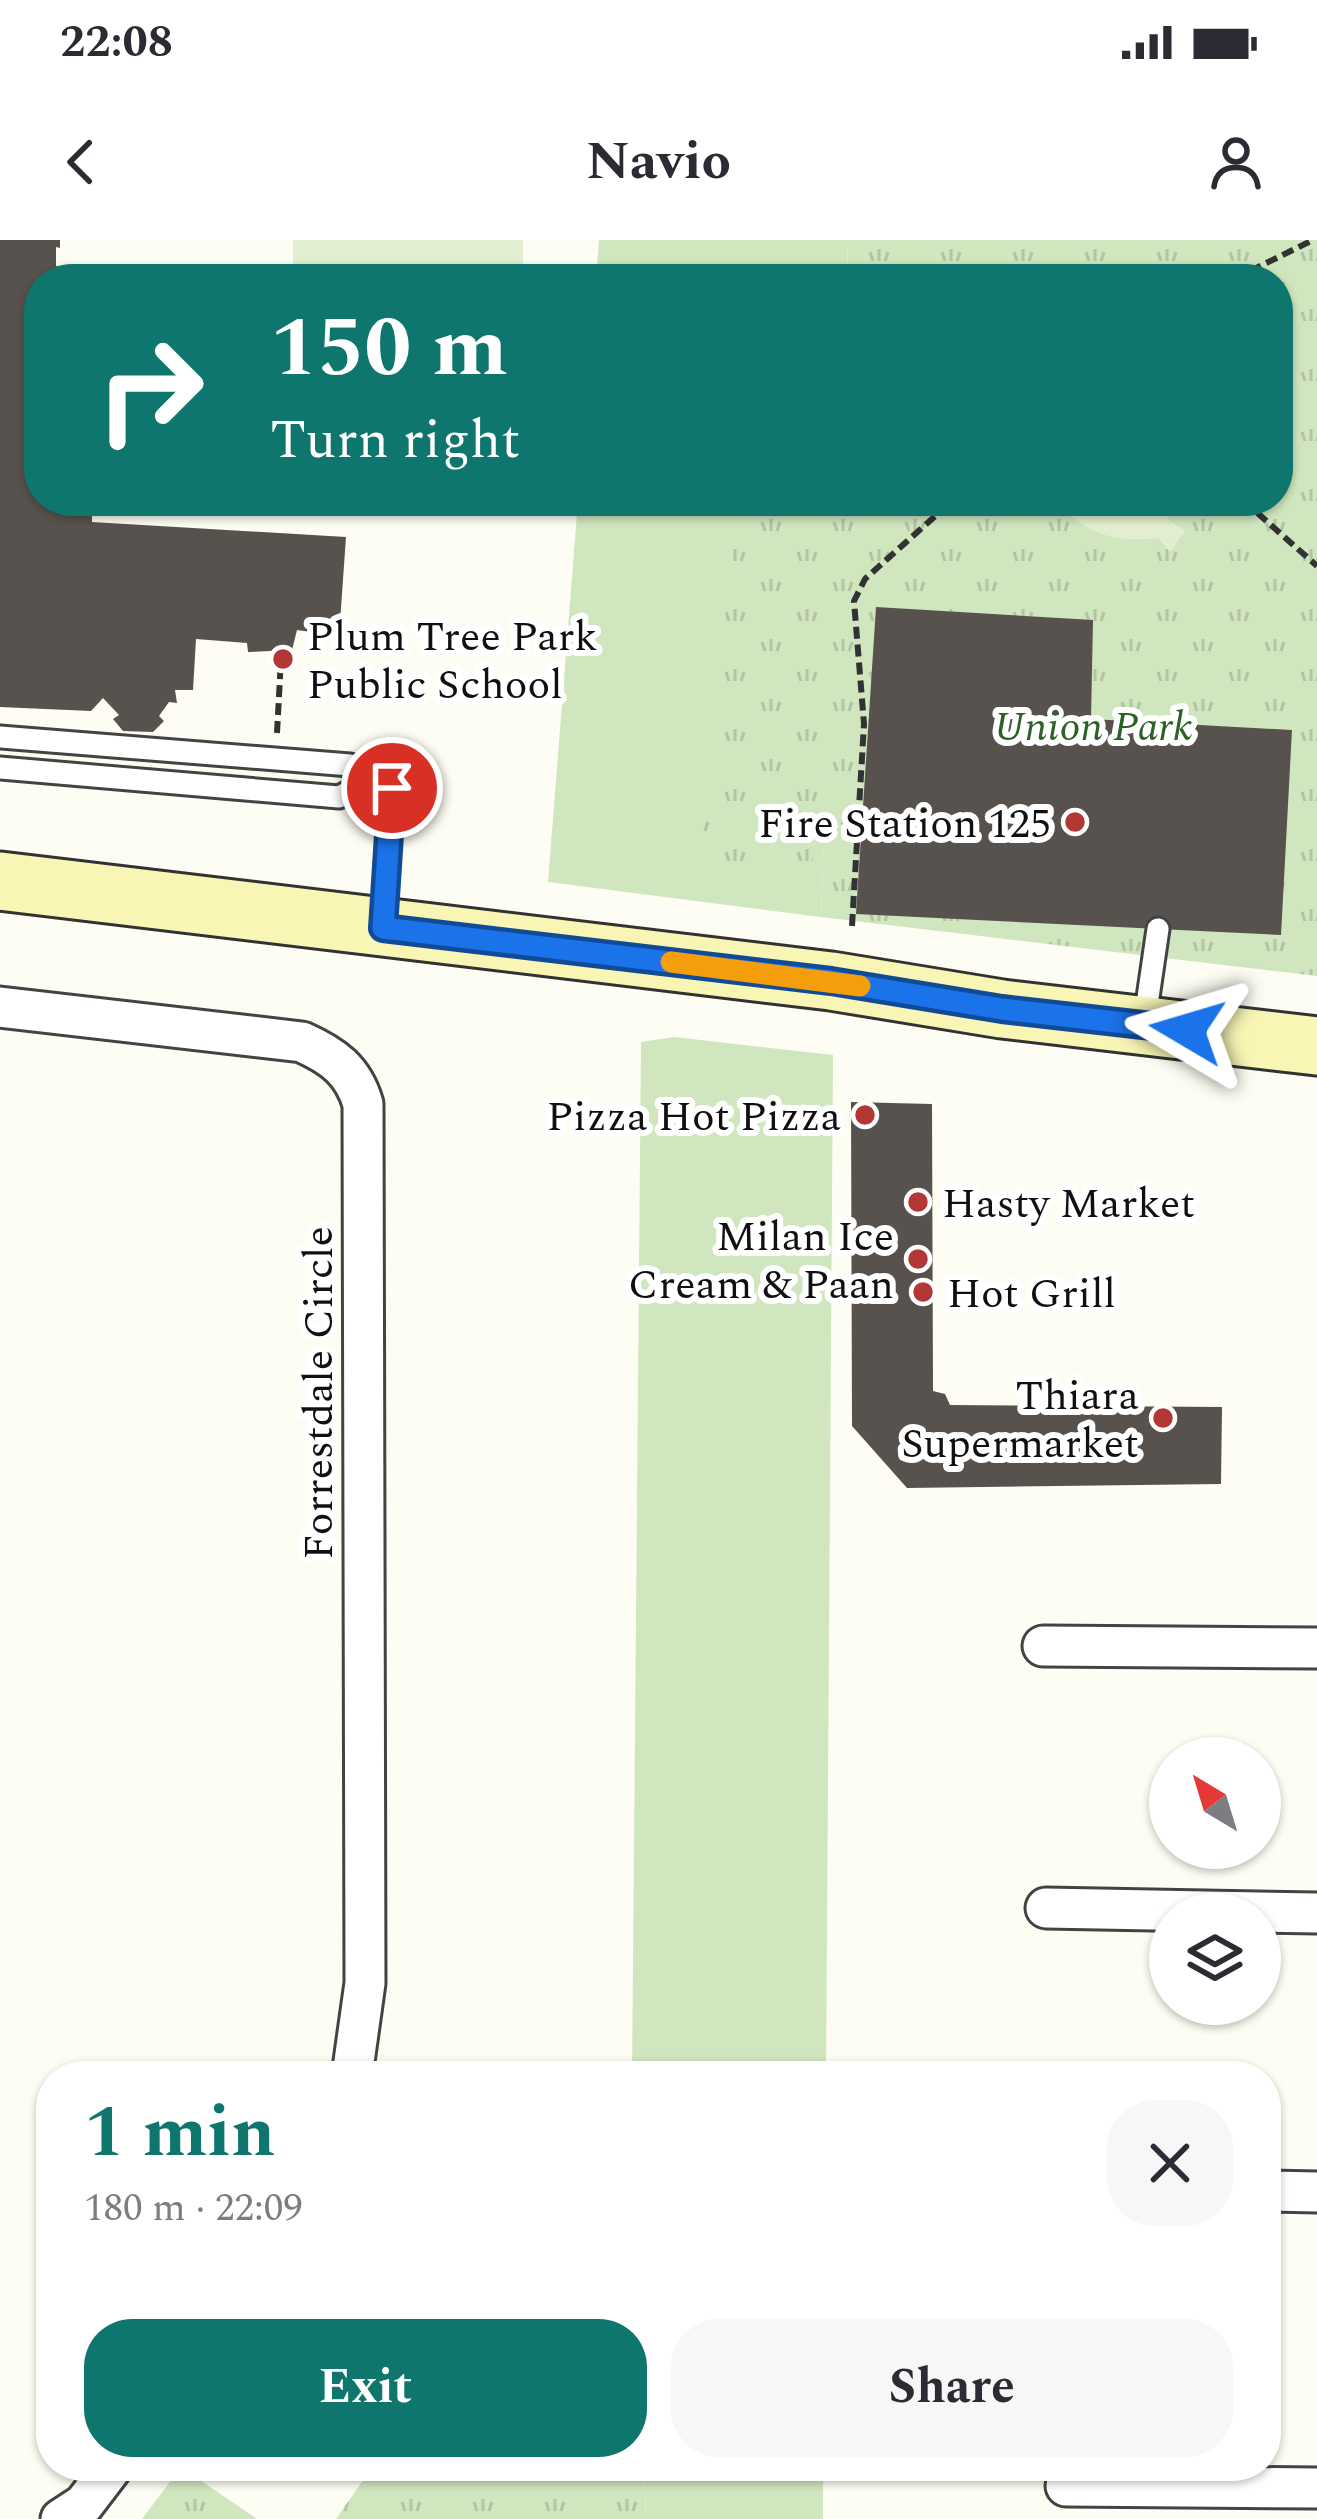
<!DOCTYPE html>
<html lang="en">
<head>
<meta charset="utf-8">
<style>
	:root { --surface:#fff; --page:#f7f7f7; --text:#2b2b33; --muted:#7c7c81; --accent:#0f766e }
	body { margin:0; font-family:Spectral,serif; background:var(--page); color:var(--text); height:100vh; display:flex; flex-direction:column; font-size:45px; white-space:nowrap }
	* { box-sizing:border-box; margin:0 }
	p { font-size:39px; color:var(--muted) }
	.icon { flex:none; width:66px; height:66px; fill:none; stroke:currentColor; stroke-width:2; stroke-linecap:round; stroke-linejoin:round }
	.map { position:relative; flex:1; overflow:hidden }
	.side { position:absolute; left:36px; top:1821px; width:1245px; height:420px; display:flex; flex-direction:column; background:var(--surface); border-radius:48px; box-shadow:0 3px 9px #0004 }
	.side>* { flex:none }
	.guide { position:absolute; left:24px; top:24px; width:1269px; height:252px; border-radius:48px; box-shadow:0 3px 9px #0004; background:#0f766e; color:#fff; overflow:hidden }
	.needle { width:78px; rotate:322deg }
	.fabs { position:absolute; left:1149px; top:1497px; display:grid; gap:24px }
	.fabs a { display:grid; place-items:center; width:132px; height:132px; border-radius:50%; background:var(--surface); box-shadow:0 3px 9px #0004; font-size:60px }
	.pin { position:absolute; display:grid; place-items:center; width:102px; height:102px; color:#fff; margin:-51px; border:6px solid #fff; border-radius:50%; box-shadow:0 3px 12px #0007 }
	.me { position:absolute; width:132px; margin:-66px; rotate:277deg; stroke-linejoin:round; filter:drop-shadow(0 0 9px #0008) }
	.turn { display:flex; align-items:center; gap:42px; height:252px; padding:0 48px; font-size:54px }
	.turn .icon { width:156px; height:156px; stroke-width:2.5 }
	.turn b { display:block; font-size:84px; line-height:102px }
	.round { display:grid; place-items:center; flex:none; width:126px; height:126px; border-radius:48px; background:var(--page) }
	.summary { display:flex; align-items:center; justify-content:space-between; height:204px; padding:0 48px }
	h1 { font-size:72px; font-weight:700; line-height:90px; color:var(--accent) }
	.button { display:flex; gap:24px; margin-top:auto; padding:24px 48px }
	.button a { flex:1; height:138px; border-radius:48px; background:var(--accent); color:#fff; font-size:48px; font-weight:700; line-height:138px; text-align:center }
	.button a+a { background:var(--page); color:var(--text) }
	.status { display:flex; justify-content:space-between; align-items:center; height:84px; padding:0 60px; background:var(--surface); direction:ltr }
	.status svg { height:33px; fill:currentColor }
	header { display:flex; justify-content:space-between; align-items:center; height:156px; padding:0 48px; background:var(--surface); font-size:54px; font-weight:700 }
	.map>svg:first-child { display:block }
</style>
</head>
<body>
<div class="status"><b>22:08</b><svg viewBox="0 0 49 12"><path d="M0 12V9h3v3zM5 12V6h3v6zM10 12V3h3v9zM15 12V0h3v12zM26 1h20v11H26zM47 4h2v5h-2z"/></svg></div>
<header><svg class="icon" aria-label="back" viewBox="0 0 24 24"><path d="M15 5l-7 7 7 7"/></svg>Navio<svg class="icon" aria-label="person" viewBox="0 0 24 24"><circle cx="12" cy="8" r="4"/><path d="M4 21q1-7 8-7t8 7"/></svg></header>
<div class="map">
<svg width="1317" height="2279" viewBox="0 0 1317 2279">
	<defs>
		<pattern id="park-tufts" width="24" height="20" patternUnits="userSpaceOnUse" patternTransform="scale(3)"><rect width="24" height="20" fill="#d0e6bf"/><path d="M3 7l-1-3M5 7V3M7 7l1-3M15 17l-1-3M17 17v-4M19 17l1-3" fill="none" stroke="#b2c4a3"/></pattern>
	</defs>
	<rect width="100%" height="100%" fill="#fefdf3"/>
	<path fill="#d0e6bf" d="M 599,0 L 848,0 L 847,39 L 596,39 Z
		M 578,261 L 838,261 L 821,677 L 548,642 Z
		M 674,797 L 833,815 L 826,1836 L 632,1836 L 641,802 Z
		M 644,2226 L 823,2226 L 823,2279 L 646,2279 Z"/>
	<path fill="url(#park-tufts)" d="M 848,0 L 1317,0 L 1317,736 L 821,677 L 828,491 L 812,627 L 700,620 L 737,261 L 837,268 L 838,261 L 1278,261 L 1278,39 L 847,39 Z
		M 373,2226 L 644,2226 L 646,2279 L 336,2279 Z
		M 181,2227 L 257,2279 L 142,2279 Z"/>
	<path fill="#e1eed0" d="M 293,0 L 523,0 L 523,39 L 293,39 Z
		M 1057,261 L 1167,261 L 1169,280 L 1185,291 L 1170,312 L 1158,298 C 1117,303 1085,295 1057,261 Z"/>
	<path fill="#57524d" d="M 0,0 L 60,0 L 60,8 L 56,7 L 56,26 L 64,27 L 63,39 L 39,39 L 39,261 L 92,261 L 92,282 L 346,297 L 339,396 L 297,390 L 292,410 L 248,412 L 247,403 L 196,399 L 193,450 L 175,450 L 177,463 L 169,462 L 159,476 L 164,481 L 153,492 L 123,491 L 113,479 L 119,475 L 103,458 L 91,471 L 0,467 Z
		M 876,367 L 1093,380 L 1091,479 L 1292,490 L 1281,695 L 856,674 Z
		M 851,862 L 932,864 L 933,1151 L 945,1154 L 950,1165 L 1222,1167 L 1221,1244 L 907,1248 L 852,1186 Z"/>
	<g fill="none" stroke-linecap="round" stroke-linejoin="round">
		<defs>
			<path id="lane" d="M 0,497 L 350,525 L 362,545 L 392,548 L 384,682
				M 0,528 L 339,557 L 362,545
				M 1144,785 L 1158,689"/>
			<path id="street" d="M 0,767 L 302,802 C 333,816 353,830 363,864 L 365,1743 L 352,1836
				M 1043,1406 L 1317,1408
				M 1046,1668 L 1317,1673
				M 1266,1951 L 1317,1952
				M 1066,2246 L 1317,2248
				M 61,2279 L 84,2264 L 113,2226"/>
			<path id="secondary" d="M 0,641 L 831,741 L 1002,769 L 1317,806"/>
		</defs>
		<use href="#lane" stroke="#434343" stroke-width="27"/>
		<use href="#street" stroke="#434343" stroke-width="45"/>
		<use href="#secondary" stroke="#323232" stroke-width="63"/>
		<path stroke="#323232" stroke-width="6" stroke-dasharray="12 6" stroke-linecap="butt" d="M 1234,39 L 1313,0
			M 1244,261 L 1317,326
			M 277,493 L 281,419
			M 852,686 L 864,484 L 854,361 L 865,339 L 952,261"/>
		<use href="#lane" stroke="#fff" stroke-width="21"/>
		<use href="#street" stroke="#fff" stroke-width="39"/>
		<use href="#secondary" stroke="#f8f5b5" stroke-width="57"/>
	</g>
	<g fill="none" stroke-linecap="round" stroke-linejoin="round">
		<defs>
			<path id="route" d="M 392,548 L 383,688 L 831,741 L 1002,769 L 1187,790"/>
		</defs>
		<use href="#route" stroke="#114b97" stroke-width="30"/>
		<use href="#route" stroke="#1a73e8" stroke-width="21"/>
		<path stroke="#f59e0b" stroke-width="21" d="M 671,722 L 860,746"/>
	</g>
	<g fill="#b33734" stroke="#fff" stroke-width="4.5">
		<circle cx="283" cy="419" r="12"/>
		<circle cx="1075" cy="582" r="12"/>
		<circle cx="865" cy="875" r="12"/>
		<circle cx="918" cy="962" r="12"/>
		<circle cx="918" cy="1019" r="12"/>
		<circle cx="923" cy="1052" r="12"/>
		<circle cx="1163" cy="1178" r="12"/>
	</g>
	<g text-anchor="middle" stroke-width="12" stroke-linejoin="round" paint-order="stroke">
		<g font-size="42" fill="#101010" stroke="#fff" text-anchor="end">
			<text x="307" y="410" text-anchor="start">Plum Tree Park<tspan x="307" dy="48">Public School</tspan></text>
			<text x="1051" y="597">Fire Station 125</text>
			<text x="841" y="890">Pizza Hot Pizza</text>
			<text x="942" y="977" text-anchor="start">Hasty Market</text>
			<text x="894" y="1010">Milan Ice<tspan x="894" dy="48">Cream &amp; Paan</tspan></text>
			<text x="947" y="1067" text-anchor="start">Hot Grill</text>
			<text x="1139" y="1169">Thiara<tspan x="1139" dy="48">Supermarket</tspan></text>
		</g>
		<g font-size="42" font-style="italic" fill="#2d6225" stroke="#fff">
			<text x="1093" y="500">Union Park</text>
		</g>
		<g font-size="42" fill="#101010" stroke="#fff">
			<text transform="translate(317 1153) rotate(-90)" y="15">Forrestdale Circle</text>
		</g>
	</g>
</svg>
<div class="fabs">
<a><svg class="needle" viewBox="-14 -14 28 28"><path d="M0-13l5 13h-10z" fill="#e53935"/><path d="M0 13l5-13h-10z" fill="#7c7c81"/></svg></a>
<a><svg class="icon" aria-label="layers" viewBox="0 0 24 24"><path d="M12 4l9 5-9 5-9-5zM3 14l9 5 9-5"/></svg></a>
</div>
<div class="pin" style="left:392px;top:548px;background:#d93025"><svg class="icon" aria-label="arrive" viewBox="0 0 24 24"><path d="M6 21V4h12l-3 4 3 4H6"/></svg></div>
<svg class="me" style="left:1187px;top:790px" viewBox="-20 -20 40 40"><path d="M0-17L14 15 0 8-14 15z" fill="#1a73e8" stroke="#fff" stroke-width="4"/></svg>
<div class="guide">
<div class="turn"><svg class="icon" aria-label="right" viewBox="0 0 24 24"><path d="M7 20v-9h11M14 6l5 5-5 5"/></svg><div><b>150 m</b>Turn right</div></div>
</div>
<section class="side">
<div class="summary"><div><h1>1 min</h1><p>180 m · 22:09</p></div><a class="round"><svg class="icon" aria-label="close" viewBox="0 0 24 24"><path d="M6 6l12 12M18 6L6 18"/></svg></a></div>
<div class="button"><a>Exit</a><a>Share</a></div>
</section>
</div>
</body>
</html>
